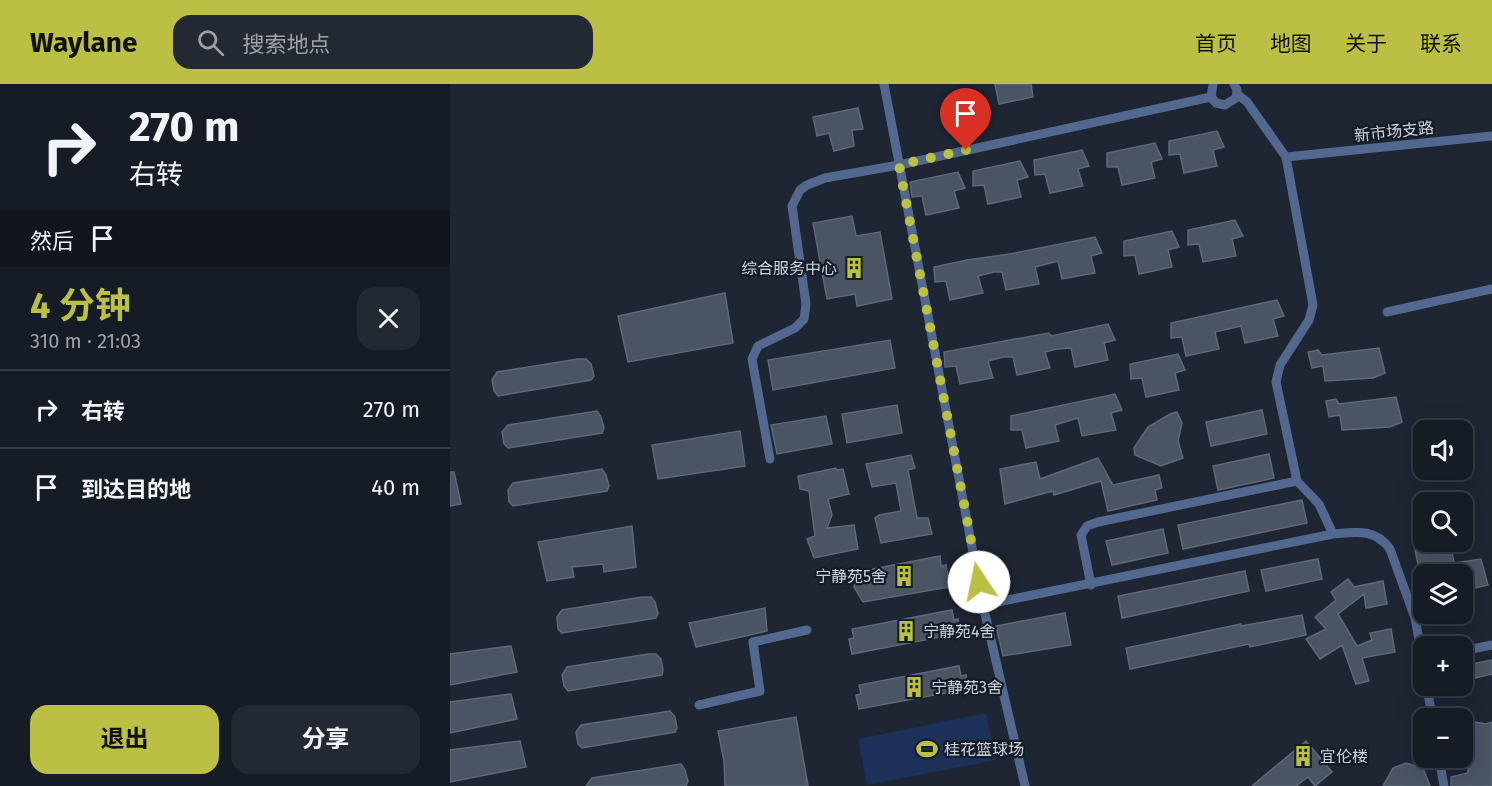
<!DOCTYPE html>
<html lang="zh">
<head>
<meta charset="utf-8">
<style>
	:root { --surface:#161c26; --page:#232932; --text:#f1f3f6; --muted:#9ea1a7; --line:#353a43; --accent:#bbc045 }
	body { margin:0; font-family:"Fira Sans","Noto Sans SC",sans-serif; background:var(--page); color:var(--text); height:100vh; display:flex; flex-direction:column; font-size:22px; white-space:nowrap }
	* { box-sizing:border-box; margin:0 }
	p { font-size:20px; color:var(--muted) }
	.icon { flex:none; width:33px; height:33px; fill:none; stroke:currentColor; stroke-width:2; stroke-linecap:round; stroke-linejoin:round }
	.map { position:relative; flex:1; overflow:hidden }
	.sheet { display:flex; flex-direction:column; background:var(--surface); width:450px }
	.sheet>* { flex:none }
	.top-card { background:#161c26; color:var(--text); overflow:hidden }
	.tools { position:absolute; left:963px; top:336px; display:grid; gap:12px }
	.tools a { display:grid; place-items:center; width:60px; height:60px; border-radius:12px; background:var(--surface); box-shadow:0 6px 24px #0002,0 0 0 2px var(--line); font-size:30px }
	.pin { position:absolute; display:grid; place-items:center; width:51px; height:51px; color:#fff; margin:-62px -26px; border-radius:50% 50% 50% 0; rotate:-45deg; box-shadow:0 0 6px #0007 }
	.pin .icon { rotate:45deg }
	.me { position:absolute; width:66px; margin:-33px; rotate:349deg; stroke-linejoin:round; filter:drop-shadow(0 0 4px #0008) }
	.turn { display:flex; align-items:center; gap:21px; height:126px; padding:0 30px; font-size:27px }
	.turn .icon { width:78px; height:78px; stroke-width:2.5 }
	.turn b { display:block; font-size:42px; line-height:51px }
	.then { display:flex; align-items:center; height:57px; padding:0 30px; background:#0003; gap:12px; font-size:22px }
	.round { display:grid; place-items:center; flex:none; width:63px; height:63px; border-radius:18px; background:var(--page) }
	.headline { display:flex; align-items:center; justify-content:space-between; height:102px; padding:0 30px }
	h1 { font-size:36px; font-weight:700; line-height:45px; color:var(--accent) }
	.primary-button { display:flex; gap:12px; margin-top:auto; padding:12px 30px }
	.primary-button a { flex:1; height:69px; border-radius:18px; background:var(--accent); color:#111; font-size:24px; font-weight:700; line-height:69px; text-align:center }
	.primary-button a+a { background:var(--page); color:var(--text) }
	ul { padding:0; list-style:none }
	li { display:flex; align-items:center; gap:18px; height:78px; padding:0 30px; border-top:2px solid var(--line) }
	li div { flex:1 }
	li b { display:block; font-size:22px }
	li em { font-style:normal }
	header { display:flex; align-items:center; gap:36px; box-sizing:border-box; height:84px; padding:0 30px; background:var(--accent); color:#111 }
	header strong { font-size:28px }
	nav { display:flex; gap:33px; margin-inline-start:auto; font-size:21px }
	.search { width:420px; height:54px; background:var(--page); display:flex; align-items:center; gap:15px; box-sizing:border-box; padding:0 21px; border-radius:18px; color:var(--muted); font-size:22px }
	main { display:flex; flex:1; min-height:0 }
	.map>svg:first-child { display:block }
</style>
</head>
<body>
<header>
<strong>Waylane</strong>
<div class="search"><svg class="icon" aria-label="search" viewBox="0 0 24 24"><circle cx="10" cy="10" r="6"/><path d="M15 15l6 6"/></svg>搜索地点</div>
<nav><a>首页</a><a>地图</a><a>关于</a><a>联系</a></nav>
</header>
<main>
<section class="sheet">
<div class="top-card">
<div class="turn"><svg class="icon" aria-label="right" viewBox="0 0 24 24"><path d="M7 20v-9h11M14 6l5 5-5 5"/></svg><div><b>270 m</b>右转</div></div>
<div class="then">然后<svg class="icon" aria-label="arrive" viewBox="0 0 24 24"><path d="M6 21V4h12l-3 4 3 4H6"/></svg></div>
</div>
<div class="headline"><div><h1>4 分钟</h1><p>310 m · 21:03</p></div><a class="round"><svg class="icon" aria-label="close" viewBox="0 0 24 24"><path d="M6 6l12 12M18 6L6 18"/></svg></a></div>
<ul>
<li><svg class="icon" aria-label="right" viewBox="0 0 24 24"><path d="M7 20v-9h11M14 6l5 5-5 5"/></svg><div><b>右转</b></div><em>270 m</em></li>
<li><svg class="icon" aria-label="arrive" viewBox="0 0 24 24"><path d="M6 21V4h12l-3 4 3 4H6"/></svg><div><b>到达目的地</b></div><em>40 m</em></li>
</ul>
<div class="primary-button"><a>退出</a><a>分享</a></div>
</section>
<div class="map">
<svg width="1042" height="702" viewBox="0 0 1042 702">
	<rect width="100%" height="100%" fill="#1e2533"/>
	<path fill="#1b3159" d="M 536,629 L 546,676 L 417,701 L 408,655 Z"/>
	<path fill="#4b5463" stroke="#5e6878" stroke-width="1.5" d="M 545,0 L 581,0 L 583,13 L 549,20 Z
		M 408,24 L 413,45 L 402,46 L 404,62 L 384,67 L 379,49 L 367,52 L 363,33 Z
		M 767,47 L 774,63 L 763,66 L 767,82 L 734,89 L 730,70 L 719,71 L 719,57 Z
		M 705,59 L 712,75 L 701,78 L 705,94 L 672,101 L 668,83 L 657,83 L 657,69 Z
		M 632,66 L 639,82 L 628,85 L 633,102 L 600,109 L 595,90 L 585,91 L 584,76 Z
		M 570,77 L 578,93 L 567,96 L 571,113 L 538,120 L 534,101 L 523,102 L 523,87 Z
		M 508,88 L 515,104 L 504,107 L 509,124 L 476,131 L 472,112 L 462,113 L 460,98 Z
		M 402,132 L 406,152 L 430,148 L 442,215 L 407,222 L 405,210 L 377,215 L 363,139 Z
		M 785,136 L 793,152 L 782,155 L 786,172 L 753,178 L 749,160 L 738,161 L 738,146 Z
		M 722,147 L 729,163 L 718,166 L 722,183 L 689,190 L 685,171 L 674,172 L 674,157 Z
		M 645,153 L 652,169 L 641,172 L 645,189 L 612,195 L 608,177 L 585,183 L 589,200 L 556,206 L 552,188 L 544,188 L 528,192 L 533,209 L 500,216 L 496,197 L 485,198 L 484,183 L 517,176 L 560,170 Z
		M 275,209 L 283,259 L 178,278 L 168,232 Z
		M 827,216 L 834,232 L 823,235 L 828,252 L 795,259 L 791,242 L 765,248 L 769,265 L 736,272 L 732,253 L 721,254 L 721,239 Z
		M 658,240 L 665,256 L 654,259 L 658,276 L 625,283 L 621,264 L 607,265 L 595,268 L 600,284 L 567,291 L 563,273 L 553,273 L 538,277 L 543,294 L 510,300 L 506,282 L 495,283 L 494,268 L 599,249 L 601,252 Z
		M 440,256 L 445,284 L 323,306 L 318,276 Z
		M 929,264 L 935,289 L 923,294 L 875,297 L 873,282 L 862,284 L 858,268 L 868,266 L 872,271 Z
		M 728,270 L 735,286 L 725,289 L 729,306 L 696,313 L 692,294 L 681,295 L 680,280 Z
		M 128,275 L 136,275 L 141,280 L 144,292 L 141,296 L 48,312 L 44,307 L 42,296 L 47,288 Z
		M 665,310 L 672,326 L 661,329 L 666,346 L 632,352 L 628,334 L 605,341 L 609,357 L 576,364 L 572,346 L 561,346 L 561,332 Z
		M 946,313 L 952,338 L 940,343 L 892,346 L 890,331 L 879,333 L 876,317 L 886,315 L 889,320 Z
		M 447,321 L 452,349 L 397,359 L 392,330 Z
		M 812,326 L 817,350 L 761,362 L 756,338 Z
		M 147,327 L 151,333 L 154,344 L 152,349 L 58,364 L 54,360 L 52,348 L 58,341 Z
		M 727,328 L 732,339 L 728,357 L 733,374 L 711,382 L 685,371 L 684,364 L 698,343 L 720,330 Z
		M 376,332 L 382,360 L 327,370 L 321,341 Z
		M 290,347 L 295,382 L 208,395 L 202,361 Z
		M 819,370 L 824,394 L 768,406 L 763,382 Z
		M 461,371 L 465,384 L 458,386 L 467,434 L 478,434 L 482,450 L 431,459 L 425,434 L 429,431 L 451,427 L 446,399 L 422,403 L 416,380 Z
		M 648,374 L 663,401 L 709,391 L 712,404 L 705,406 L 707,416 L 658,427 L 651,397 L 604,411 L 603,407 L 555,420 L 550,385 L 586,378 L 590,395 Z
		M 386,384 L 387,386 L 393,385 L 399,410 L 378,415 L 382,431 L 377,444 L 404,441 L 408,465 L 364,474 L 357,455 L 365,452 L 359,407 L 350,405 L 348,392 Z
		M 152,385 L 156,391 L 159,402 L 157,407 L 63,422 L 59,418 L 58,406 L 63,399 Z
		M 0,388 L 4,388 L 11,420 L 0,422 Z
		M 852,416 L 857,439 L 733,465 L 728,441 Z
		M 182,442 L 186,483 L 154,488 L 153,480 L 122,483 L 124,493 L 97,497 L 88,458 Z
		M 713,445 L 718,469 L 662,481 L 656,457 Z
		M 974,454 L 974,458 L 1000,458 L 1004,479 L 1031,475 L 1038,501 L 1012,507 L 1012,490 L 994,490 L 992,483 L 969,485 L 963,456 Z
		M 490,472 L 491,482 L 496,481 L 500,503 L 413,518 L 404,503 L 405,498 L 413,487 Z
		M 868,475 L 872,495 L 816,507 L 811,486 Z
		M 795,487 L 799,507 L 672,534 L 668,512 Z
		M 898,495 L 904,503 L 933,497 L 937,520 L 916,524 L 914,510 L 888,530 L 907,562 L 922,556 L 920,549 L 941,545 L 945,568 L 912,574 L 919,597 L 906,600 L 892,561 L 870,575 L 856,555 L 876,545 L 865,533 L 886,516 L 881,508 Z
		M 192,513 L 201,513 L 205,518 L 208,529 L 206,534 L 112,549 L 108,545 L 107,533 L 112,526 Z
		M 315,524 L 317,547 L 246,563 L 239,539 Z
		M 502,526 L 504,536 L 508,535 L 511,549 L 402,570 L 399,555 L 404,554 L 402,545 Z
		M 615,529 L 621,561 L 553,572 L 546,542 Z
		M 852,531 L 856,551 L 800,563 L 799,560 L 680,585 L 676,564 L 791,540 L 791,542 Z
		M 61,562 L 67,588 L 0,601 L 0,570 Z
		M 198,570 L 206,570 L 211,575 L 213,586 L 212,591 L 118,607 L 114,602 L 112,591 L 117,583 Z
		M 1042,576 L 1042,590 L 1021,595 L 1017,581 Z
		M 509,582 L 511,592 L 516,591 L 518,605 L 409,625 L 406,611 L 411,610 L 409,601 Z
		M 61,610 L 67,635 L 0,649 L 0,618 Z
		M 220,627 L 225,633 L 227,644 L 225,648 L 132,664 L 128,660 L 126,648 L 131,641 Z
		M 346,633 L 358,702 L 275,702 L 274,677 L 268,647 Z
		M 1019,637 L 1036,640 L 1042,638 L 1042,702 L 1001,702 L 1001,693 L 1018,689 L 1018,675 L 1012,669 L 1012,642 Z
		M 70,657 L 76,683 L 0,698 L 0,666 Z
		M 856,657 L 882,688 L 865,702 L 858,693 L 846,702 L 802,702 Z
		M 956,679 L 973,684 L 980,702 L 933,702 L 943,684 Z
		M 231,680 L 235,686 L 238,697 L 236,702 L 136,702 L 142,694 Z"/>
	<g fill="none" stroke-linecap="round" stroke-linejoin="round">
		<path stroke="#53688f" stroke-width="9" d="M 434,0 L 533,521
			M 763,0 L 761,13 L 766,19 L 775,21 L 786,14 L 787,6 L 784,0
			M 787,10 L 797,18 L 836,73 L 863,221 L 859,236 L 830,281 L 826,298 L 847,397 L 869,420 L 883,450
			M 836,73 L 1042,52
			M 937,228 L 1042,205
			M 320,375 L 302,275 L 308,262 L 345,244 L 354,235 L 356,220 L 342,122 L 350,106 L 357,101 L 375,94 L 449,81 L 761,13
			M 641,501 L 631,451 L 637,442 L 648,438 L 847,397
			M 1012,567 L 1042,561
			M 977,602 L 982,634
			M 249,621 L 310,607 L 303,558 L 357,546
			M 989,674 L 994,702
			M 575,702 L 533,521 L 883,450 C 905,448 925,444 940,465 L 965,534 L 974,583"/>
	</g>
	<g fill="none" stroke-linecap="round" stroke-linejoin="round">
		<path stroke="#bbc045" stroke-width="10" stroke-dasharray="0 18" d="M 516,66 L 449,81 L 529,498"/>
	</g>
	<defs>
		<symbol id="building-bare" viewBox="-9 -9 18 18"><path d="M-4-6H4V6H1V3H-1V6H-4ZM-2.5-4.3h1.7v1.8h-1.7ZM.8-4.3h1.7v1.8H.8ZM-2.5-1h1.7V.8h-1.7ZM.8-1h1.7V.8H.8Z" fill="#bbc045" stroke="#141c29" stroke-width="2.5" paint-order="stroke"/></symbol>
		<symbol id="stadium-bare" viewBox="-9 -9 18 18"><path d="M0-5a6.5 5 0 1 0 0 10a6.5 5 0 1 0 0-10ZM-3.5-1.8h7v3.6h-7Z" fill="#bbc045" stroke="#141c29" stroke-width="2.5" paint-order="stroke"/></symbol>
	</defs>
	<g fill-rule="evenodd">
		<use href="#building-bare" x="389" y="169" width="30" height="30"/>
		<use href="#building-bare" x="439" y="477" width="30" height="30"/>
		<use href="#building-bare" x="441" y="532" width="30" height="30"/>
		<use href="#building-bare" x="449" y="588" width="30" height="30"/>
		<use href="#stadium-bare" x="462" y="650" width="30" height="30"/>
		<use href="#building-bare" x="838" y="657" width="30" height="30"/>
	</g>
	<g text-anchor="middle" stroke-width="4.5" stroke-linejoin="round" paint-order="stroke">
		<g font-size="16" fill="#cdd3dc" stroke="#141c29">
			<text transform="translate(944 47) rotate(-6)" y="6">新市场支路</text>
		</g>
		<g font-size="16" fill="#cdd3dc" stroke="#141c29" text-anchor="start">
			<text x="387" y="190" text-anchor="end">综合服务中心</text>
			<text x="437" y="498" text-anchor="end">宁静苑5舍</text>
			<text x="473" y="553">宁静苑4舍</text>
			<text x="481" y="609">宁静苑3舍</text>
			<text x="494" y="671">桂花篮球场</text>
			<text x="870" y="678">宜伦楼</text>
		</g>
	</g>
</svg>
<div class="tools">
<a><svg class="icon" aria-label="sound" viewBox="0 0 24 24"><path d="M4 9h4l5-4v14l-5-4H4zM17 9q2 3 0 6"/></svg></a>
<a><svg class="icon" aria-label="search" viewBox="0 0 24 24"><circle cx="10" cy="10" r="6"/><path d="M15 15l6 6"/></svg></a>
<a><svg class="icon" aria-label="layers" viewBox="0 0 24 24"><path d="M12 4l9 5-9 5-9-5zM3 14l9 5 9-5"/></svg></a>
<a>+</a>
<a>−</a>
</div>
<div class="pin" style="left:516px;top:66px;background:#d93025"><svg class="icon" aria-label="arrive" viewBox="0 0 24 24"><path d="M6 21V4h12l-3 4 3 4H6"/></svg></div>
<svg class="me" style="left:529px;top:498px" viewBox="-20 -20 40 40"><circle r="19" fill="#fff"/><path d="M0-13L10 11 0 6-10 11z" fill="#bbc045"/></svg>
</div>
</main>
</body>
</html>
